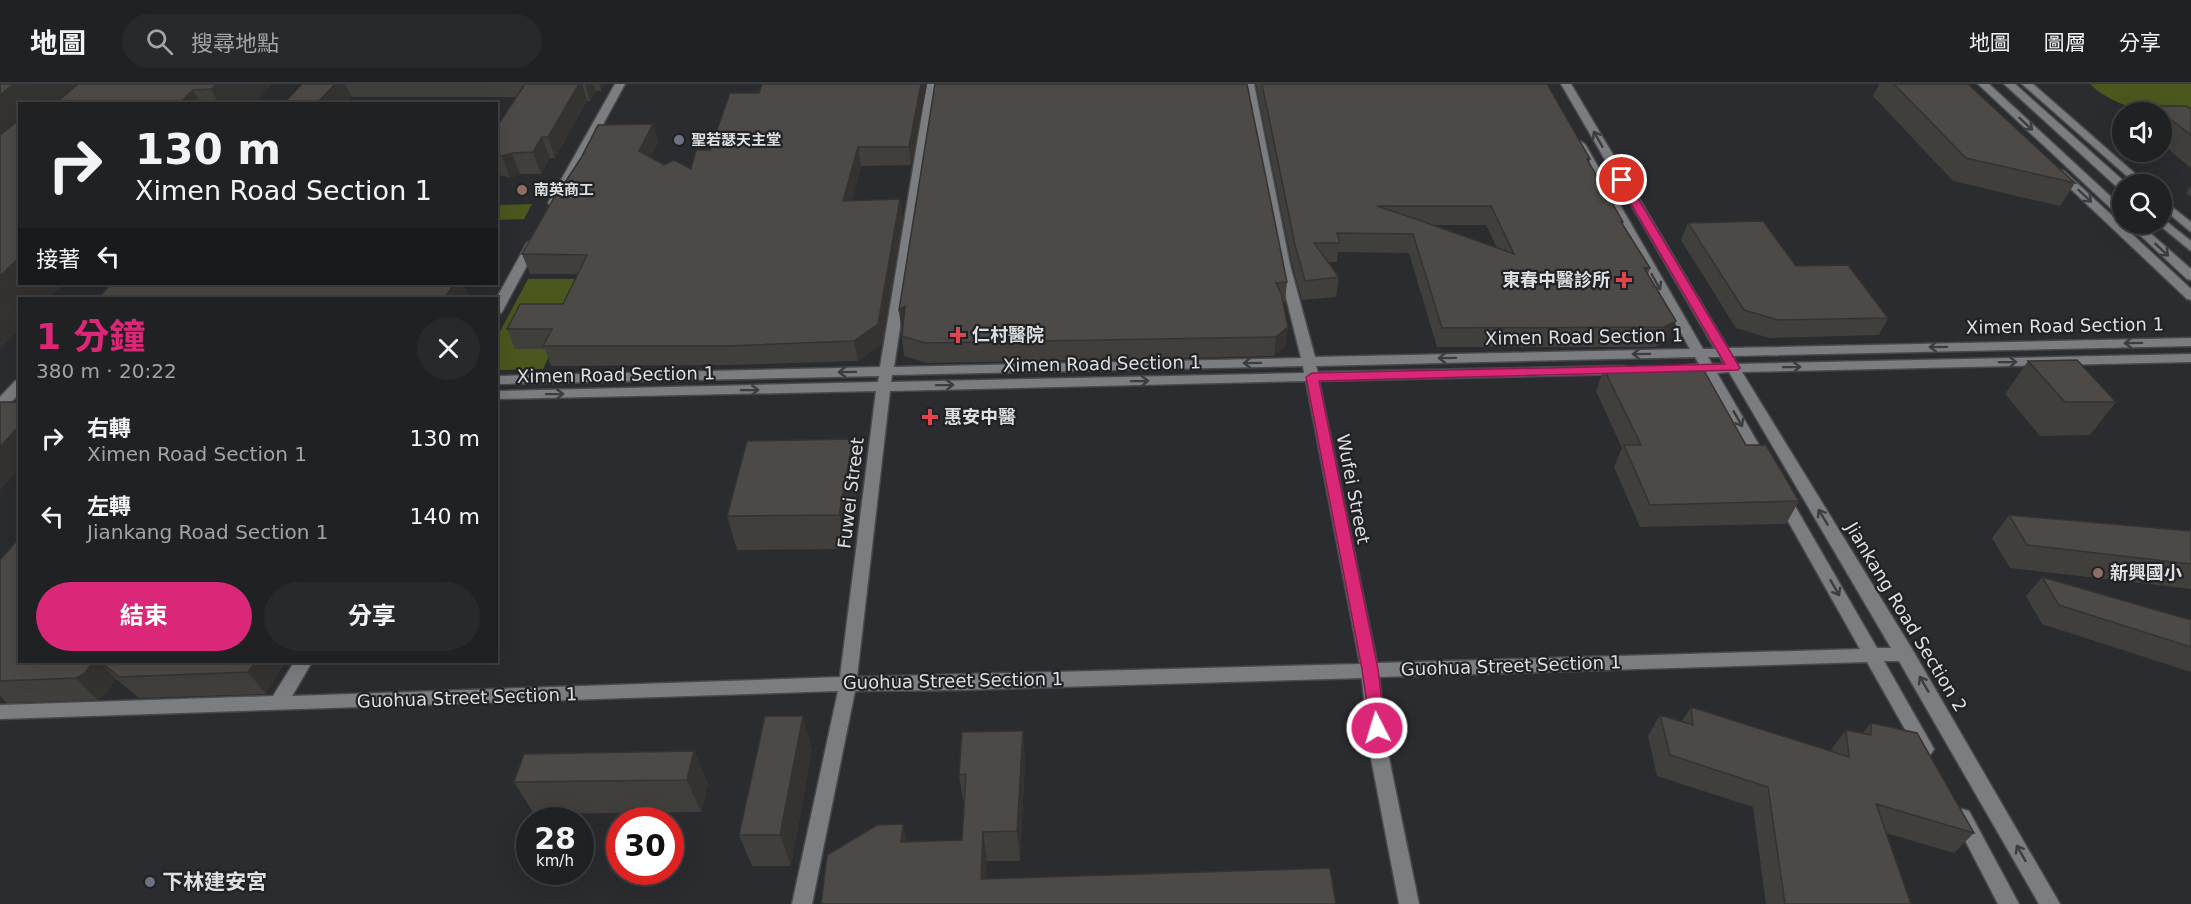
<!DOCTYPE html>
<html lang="zh-TW">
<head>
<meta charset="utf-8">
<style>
	:root { --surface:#202123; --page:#28292b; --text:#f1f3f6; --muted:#a2a3a6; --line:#3d3e41; --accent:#db2777 }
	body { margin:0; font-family:"DejaVu Sans","Noto Sans TC",sans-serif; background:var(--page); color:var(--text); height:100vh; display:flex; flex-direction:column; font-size:22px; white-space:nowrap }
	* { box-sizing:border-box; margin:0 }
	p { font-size:20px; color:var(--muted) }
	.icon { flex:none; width:33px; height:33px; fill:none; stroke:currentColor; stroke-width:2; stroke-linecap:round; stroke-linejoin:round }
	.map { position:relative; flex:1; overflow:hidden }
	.drawer { position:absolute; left:18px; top:213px; width:480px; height:366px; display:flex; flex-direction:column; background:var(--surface); border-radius:0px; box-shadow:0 6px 24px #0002,0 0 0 2px var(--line) }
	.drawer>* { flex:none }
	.top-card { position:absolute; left:18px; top:18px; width:480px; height:183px; border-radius:0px; box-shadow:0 6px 24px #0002,0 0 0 2px var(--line); background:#202123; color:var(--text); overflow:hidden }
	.tools { position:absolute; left:2112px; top:18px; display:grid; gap:12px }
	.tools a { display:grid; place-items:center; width:60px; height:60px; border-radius:50%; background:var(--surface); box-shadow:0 6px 24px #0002,0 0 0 2px var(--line); font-size:30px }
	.speed { position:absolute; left:516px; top:723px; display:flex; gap:12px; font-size:30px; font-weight:700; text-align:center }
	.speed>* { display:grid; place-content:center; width:78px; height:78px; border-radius:50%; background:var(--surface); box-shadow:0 6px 24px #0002,0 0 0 2px var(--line); line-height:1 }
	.speed small { font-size:15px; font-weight:400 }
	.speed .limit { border:9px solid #d22; background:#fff; color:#111 }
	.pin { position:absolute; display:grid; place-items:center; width:51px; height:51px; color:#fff; margin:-26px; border:3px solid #fff; border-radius:50%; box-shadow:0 2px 6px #0007 }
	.me { position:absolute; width:66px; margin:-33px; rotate:355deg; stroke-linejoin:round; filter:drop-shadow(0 0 4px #0008) }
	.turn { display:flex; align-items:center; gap:21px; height:126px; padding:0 18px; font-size:27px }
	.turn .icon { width:78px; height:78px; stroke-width:2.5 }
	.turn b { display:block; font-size:42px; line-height:51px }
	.then { display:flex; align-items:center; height:57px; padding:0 18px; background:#0003; gap:12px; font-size:22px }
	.round { display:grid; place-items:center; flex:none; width:63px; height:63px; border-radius:32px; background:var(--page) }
	.summary { display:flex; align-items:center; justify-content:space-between; height:102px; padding:0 18px }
	h1 { font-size:36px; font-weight:700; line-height:45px; color:var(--accent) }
	.button { display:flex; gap:12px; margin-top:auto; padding:12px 18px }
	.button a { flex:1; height:69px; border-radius:36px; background:var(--accent); color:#fff; font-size:24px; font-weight:700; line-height:69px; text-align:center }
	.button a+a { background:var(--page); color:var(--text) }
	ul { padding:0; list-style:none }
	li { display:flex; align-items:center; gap:18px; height:78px; padding:0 18px }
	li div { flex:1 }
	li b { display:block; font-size:22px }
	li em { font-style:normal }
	header { display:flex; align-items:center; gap:36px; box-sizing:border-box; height:84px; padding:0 30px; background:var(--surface); border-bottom:2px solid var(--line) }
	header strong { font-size:28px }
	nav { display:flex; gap:33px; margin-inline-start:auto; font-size:21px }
	.search { width:420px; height:54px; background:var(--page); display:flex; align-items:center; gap:15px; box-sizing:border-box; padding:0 21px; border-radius:33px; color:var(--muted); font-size:22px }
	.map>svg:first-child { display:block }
</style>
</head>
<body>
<header>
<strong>地圖</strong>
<div class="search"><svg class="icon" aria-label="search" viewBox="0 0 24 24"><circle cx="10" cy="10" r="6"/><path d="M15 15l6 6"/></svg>搜尋地點</div>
<nav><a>地圖</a><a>圖層</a><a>分享</a></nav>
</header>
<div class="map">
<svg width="2191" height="820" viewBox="0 0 2191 820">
	<rect width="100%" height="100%" fill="#2b2c2f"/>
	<path fill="#4a571d" d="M 2090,0 L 2191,0 L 2191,37 C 2157,27 2117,27 2090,0 Z
		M 532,120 L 524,135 L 497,136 L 497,121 Z
		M 528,195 L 586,195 L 543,285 L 498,286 L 497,253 Z"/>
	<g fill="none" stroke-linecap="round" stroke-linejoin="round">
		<defs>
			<path id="minor" d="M 615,0 L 625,0 L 560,119 L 558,121 L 550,121 L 548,119 Z
				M 927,0 L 937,0 L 894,283 L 1301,274 L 1278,181 L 1244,0 L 1254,0 L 1290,181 L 1315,273 L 1690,265 L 1575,60 L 1580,57 L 1585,60 L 1703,265 L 1715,265 L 1561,0 L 1571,0 L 1728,264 L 2191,254 L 2191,262 L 1733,272 L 1737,280 L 2191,270 L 2191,278 L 1742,288 L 1912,565 L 2060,820 L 2039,820 L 1899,577 L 1884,577 L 1934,665 L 1931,670 L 1925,673 L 1919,670 L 1867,578 L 1379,593 L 1387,664 L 1419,820 L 1399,820 L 1369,664 L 1362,594 L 959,606 L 855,607 L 812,820 L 792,820 L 838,607 L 0,635 L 0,621 L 273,612 L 294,578 L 312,578 L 292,612 L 840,593 L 876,307 L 496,315 L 496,307 L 878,298 L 879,292 L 496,300 L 496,292 L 880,283 ZM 1695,273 L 1699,280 L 1679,282 L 1677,285 L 1679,288 L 1704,289 L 1757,382 L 1767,382 L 1769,378 L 1717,289 L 1729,288 L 1891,564 L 1877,564 L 1788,410 L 1783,409 L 1775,414 L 1860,565 L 1377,579 L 1319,297 L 1624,290 L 1631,286 L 1624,282 L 1318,288 L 1316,282 ZM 1708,273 L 1720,273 L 1724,280 L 1712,280 ZM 1303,282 L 1304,289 L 891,298 L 892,291 ZM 1306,297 L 1360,580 L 857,593 L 890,307 Z
				M 1978,0 L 1989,0 L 2122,123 L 2122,132 L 2118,131 Z
				M 2004,0 L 2015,0 L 2127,100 L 2122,100 L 2122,105 L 2118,104 Z
				M 2022,0 L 2033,0 L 2147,100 L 2136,100 Z
				M 2060,86 L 2064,87 L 2191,205 L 2191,216 L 2187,215 L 2056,91 L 2056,87 Z
				M 2162,115 L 2191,138 L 2191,148 L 2162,124 Z
				M 2162,134 L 2191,157 L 2191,167 L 2158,140 L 2162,140 Z
				M 2128,140 L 2140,140 L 2191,185 L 2191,196 L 2187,195 Z
				M 533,155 L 539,159 L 502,228 L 496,232 L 496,215 L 527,159 Z
				M 20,296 L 20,309 L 5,324 L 0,326 L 0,313 L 15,297 Z
				M 1962,725 L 1969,727 L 2019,820 L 1998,820 L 1953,733 L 1955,727 Z"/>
		</defs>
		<use href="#minor" stroke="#48494c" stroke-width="3"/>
		<use href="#minor" fill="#7b7d81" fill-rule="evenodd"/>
	</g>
	<path fill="#413f3c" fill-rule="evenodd" d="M 0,0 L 272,0 L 254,20 L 20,20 L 20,200 L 63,200 L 48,214 L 20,214 L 20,244 L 0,264 Z
		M 302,0 L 605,0 L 601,7 L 596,7 L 590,17 L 587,17 L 555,74 L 550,74 L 541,90 L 520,90 L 510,94 L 496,90 L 496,71 L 517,13 L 352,13 Z
		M 762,0 L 927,0 L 911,81 L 861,82 L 852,117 L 900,115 L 903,134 L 882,260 L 858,277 L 730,281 L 551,282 L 545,265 L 515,265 L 507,245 L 563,220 L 578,190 L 530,190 L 522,170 L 564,100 L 653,40 L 658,59 L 650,73 L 664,81 L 691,85 L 710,66 L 759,9 Z
		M 1256,0 L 1547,0 L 1590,75 L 1589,79 L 1623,138 L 1622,140 L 1650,184 L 1648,190 L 1668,257 L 1656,263 L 1437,263 L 1409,169 L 1338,168 L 1337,178 L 1328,178 L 1339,193 L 1336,213 L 1302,216 L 1292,180 ZM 1431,141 L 1486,141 L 1497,164 Z
		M 1879,0 L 1968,0 L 2075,99 L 2060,122 L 1953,97 L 1873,12 Z
		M 2153,22 L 2191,25 L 2191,84 L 2162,60 L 2162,28 L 2149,28 Z
		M 2191,102 L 2191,113 L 2186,109 Z
		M 1688,139 L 1796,182 L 1888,234 L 1879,251 L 1769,254 L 1736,244 L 1681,156 Z
		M 1287,198 L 1285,218 L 1283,218 L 1288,243 L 1285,263 L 1274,272 L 927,279 L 904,272 L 899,226 Z
		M 2028,277 L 2116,318 L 2090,351 L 2040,352 L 2005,310 Z
		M 1604,285 L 1746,361 L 1799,417 L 1786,440 L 1640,443 L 1614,383 L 1622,364 L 1596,307 Z
		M 853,355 L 859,389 L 847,465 L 737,466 L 727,432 Z
		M 2009,431 L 2191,447 L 2191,505 L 2010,484 L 1992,454 Z
		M 0,476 L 20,578 L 285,578 L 266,610 L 139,614 L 116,595 L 105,611 L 97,616 L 7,619 L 0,612 Z
		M 2042,493 L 2191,536 L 2191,588 L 2042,540 L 2026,512 Z
		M 1691,623 L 1830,667 L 1846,646 L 1863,649 L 1871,639 L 1974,749 L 1954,769 L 1886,749 L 1911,820 L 1766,820 L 1753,723 L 1657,692 L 1648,652 L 1660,631 L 1682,637 Z
		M 1023,647 L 1025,678 L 1020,777 L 987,777 L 986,795 L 821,820 L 962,756 L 964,721 L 959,691 Z
		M 812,665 L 791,782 L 752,782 L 739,751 Z
		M 694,667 L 708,700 L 701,728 L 534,730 L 514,698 Z"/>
	<path fill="#353331" d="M 14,0 L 85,0 L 61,20 L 20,20 L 20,53 L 0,69 L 0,11 Z
		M 217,0 L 272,0 L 254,20 L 219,20 L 211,5 Z
		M 335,0 L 345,0 L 352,13 L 346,20 L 316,20 Z
		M 579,0 L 582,0 L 587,17 L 555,74 L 548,53 Z
		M 585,0 L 594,0 L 596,7 L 590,17 Z
		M 599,0 L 605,0 L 601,7 Z
		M 921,0 L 927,0 L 911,81 L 909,63 Z
		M 193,6 L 201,20 L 179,20 Z
		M 653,40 L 658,59 L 644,86 L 639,67 Z
		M 542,53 L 550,74 L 541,90 L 533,68 Z
		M 858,63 L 861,82 L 847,136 L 843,117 Z
		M 512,69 L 520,90 L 510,94 L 502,72 Z
		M 900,115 L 903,134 L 882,260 L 858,277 L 854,257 Z
		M 20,173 L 20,200 L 63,200 L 48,214 L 20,214 L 20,244 L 0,264 L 0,192 Z
		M 450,200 L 464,200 L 470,213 L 469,214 L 445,214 Z
		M 905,222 L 902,246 L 899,226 Z
		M 1676,237 L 1668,257 L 1656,263 L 1664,243 Z
		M 1288,243 L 1285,263 L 1274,272 L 1276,253 Z
		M 20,341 L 20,384 L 0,406 L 0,363 Z
		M 853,355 L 859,389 L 847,465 L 839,431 Z
		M 93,578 L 100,578 L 116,595 L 105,611 L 97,616 L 76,594 Z
		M 255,578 L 285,578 L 266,610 L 248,588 Z
		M 803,632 L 812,665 L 791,782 L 780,751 Z
		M 1023,647 L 1025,678 L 1020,777 L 1017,747 Z
		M 694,667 L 708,700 L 701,728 L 687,696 Z
		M 903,740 L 910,770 L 901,758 Z
		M 983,748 L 987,777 L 985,820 L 981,795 Z"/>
	<path fill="#4c4946" stroke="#353331" stroke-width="1.5" fill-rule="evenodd" d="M 0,0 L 14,0 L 0,11 Z
		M 78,0 L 217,0 L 211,5 L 193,6 L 179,20 L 55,20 Z
		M 302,0 L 335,0 L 316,20 L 283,20 Z
		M 525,0 L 579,0 L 548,53 L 542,53 L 533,68 L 512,69 L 502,72 L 496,71 L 496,44 Z
		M 762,0 L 921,0 L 909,63 L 858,63 L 843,117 L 900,115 L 878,240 L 854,257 L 725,262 L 543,262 L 552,245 L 507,245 L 520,220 L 563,220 L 587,171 L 522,170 L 561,101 L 564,100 L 581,74 L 598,41 L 653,40 L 639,67 L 664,81 L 674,76 L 691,85 L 696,66 L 710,66 L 730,9 L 759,9 Z
		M 935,0 L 1247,0 L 1287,198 L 1276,199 L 1281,209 L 1288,243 L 1276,253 L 925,259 L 902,252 L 905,222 L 899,226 Z
		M 1262,0 L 1547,0 L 1590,75 L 1587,75 L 1623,138 L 1621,138 L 1650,184 L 1644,184 L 1676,237 L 1664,243 L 1442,244 L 1413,150 L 1337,149 L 1340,159 L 1314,159 L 1339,193 L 1305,197 L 1295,161 ZM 1377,122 L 1491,122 L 1514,170 L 1407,132 Z
		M 1894,0 L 1968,0 L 2075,99 L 1966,74 Z
		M 2153,22 L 2186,22 L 2191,25 L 2191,51 Z
		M 20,35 L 20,173 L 0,192 L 0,51 Z
		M 1763,137 L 1796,182 L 1848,181 L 1888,234 L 1778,236 L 1744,226 L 1688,139 Z
		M 111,200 L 454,200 L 445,214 L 75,214 L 77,212 L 100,212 Z
		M 2077,276 L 2116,318 L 2065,318 L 2028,277 Z
		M 1702,283 L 1746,361 L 1766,361 L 1799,417 L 1650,421 L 1624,361 L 1641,361 L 1604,285 Z
		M 0,318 L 20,318 L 20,341 L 0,363 Z
		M 853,355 L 839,431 L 727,432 L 747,357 Z
		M 2009,431 L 2191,447 L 2191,480 L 2027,461 Z
		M 20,453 L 20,578 L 93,578 L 84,590 L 76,594 L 0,597 L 0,476 Z
		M 2042,493 L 2191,536 L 2191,563 L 2059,521 Z
		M 101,578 L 255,578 L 248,588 L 119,593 Z
		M 1691,623 L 1849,673 L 1846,646 L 1871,651 L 1871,639 L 1917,649 L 1974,749 L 1876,720 L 1911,820 L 1785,820 L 1768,703 L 1670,671 L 1660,631 L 1693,641 Z
		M 765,632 L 803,632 L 780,751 L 739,751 Z
		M 1023,647 L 1017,747 L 983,748 L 981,795 L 1330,784 L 1336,820 L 821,820 L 827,771 L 877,741 L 903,740 L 901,758 L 962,756 L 966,690 L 959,691 L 962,648 Z
		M 694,667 L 687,696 L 514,698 L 524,670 Z"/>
	<defs><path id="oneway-shaft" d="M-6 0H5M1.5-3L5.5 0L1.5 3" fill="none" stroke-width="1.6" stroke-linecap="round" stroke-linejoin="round" transform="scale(1.5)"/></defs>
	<g stroke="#3c3d41">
		<use href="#oneway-shaft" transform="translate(2026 40) rotate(43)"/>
		<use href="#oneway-shaft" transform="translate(1598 55) rotate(-120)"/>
		<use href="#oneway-shaft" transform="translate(2085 112) rotate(43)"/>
		<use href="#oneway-shaft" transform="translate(2162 166) rotate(43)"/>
		<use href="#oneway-shaft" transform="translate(1656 198) rotate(61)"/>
		<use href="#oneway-shaft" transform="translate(2133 259) rotate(179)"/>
		<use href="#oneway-shaft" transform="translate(1938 263) rotate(179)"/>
		<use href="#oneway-shaft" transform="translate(1641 270) rotate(179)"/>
		<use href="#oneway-shaft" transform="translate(1447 274) rotate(179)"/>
		<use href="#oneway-shaft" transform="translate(2008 278) rotate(-1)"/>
		<use href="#oneway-shaft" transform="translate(1252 279) rotate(179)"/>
		<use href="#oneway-shaft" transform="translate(1792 283) rotate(-1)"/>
		<use href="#oneway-shaft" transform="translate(847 288) rotate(179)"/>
		<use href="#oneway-shaft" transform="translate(1140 297) rotate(-1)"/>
		<use href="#oneway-shaft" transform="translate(945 301) rotate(-1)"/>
		<use href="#oneway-shaft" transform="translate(750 306) rotate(-1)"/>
		<use href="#oneway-shaft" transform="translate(555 310) rotate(-1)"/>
		<use href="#oneway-shaft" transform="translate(1738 335) rotate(60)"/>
		<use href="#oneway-shaft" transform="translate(1823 433) rotate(-121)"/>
		<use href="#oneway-shaft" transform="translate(1835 504) rotate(60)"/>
		<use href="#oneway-shaft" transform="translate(1924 600) rotate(-120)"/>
		<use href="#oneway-shaft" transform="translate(2021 769) rotate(-120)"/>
	</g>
	<path fill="#db2777" stroke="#8e194d" stroke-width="1.5" d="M 1622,93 L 1627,96 L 1740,284 L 1738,286 L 1319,297 L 1378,585 L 1385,644 L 1382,649 L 1371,649 L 1362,585 L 1306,293 L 1312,289 L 1725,280 L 1617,96 Z"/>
	<g fill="#6b7280" stroke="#212226" stroke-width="2">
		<circle cx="679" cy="56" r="6"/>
		<circle cx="150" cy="798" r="6"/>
	</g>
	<g fill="#8d6e63" stroke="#212226" stroke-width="2">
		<circle cx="522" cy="106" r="6"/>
		<circle cx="2098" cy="489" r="6"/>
	</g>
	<g fill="#e0444e" stroke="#212226" stroke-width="2">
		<path d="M1621 187h6v6h6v6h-6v6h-6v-6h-6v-6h6z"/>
		<path d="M955 242h6v6h6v6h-6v6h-6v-6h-6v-6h6z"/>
		<path d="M927 324h6v6h6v6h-6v6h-6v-6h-6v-6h6z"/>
	</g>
	<g text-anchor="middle" stroke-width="4.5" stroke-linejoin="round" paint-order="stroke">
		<g font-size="15" font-weight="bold" fill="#dedfe1" stroke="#212226" text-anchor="start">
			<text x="691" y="61">聖若瑟天主堂</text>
			<text x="534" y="111">南英商工</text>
		</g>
		<g font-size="18" font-weight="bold" fill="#dedfe1" stroke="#212226" text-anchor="start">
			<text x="1610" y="202" text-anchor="end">東春中醫診所</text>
			<text x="972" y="257">仁村醫院</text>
			<text x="944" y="339">惠安中醫</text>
			<text x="2110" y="495">新興國小</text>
		</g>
		<g font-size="18" fill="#dedfe1" stroke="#212226">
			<text transform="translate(2065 242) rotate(-1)" y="6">Ximen Road Section 1</text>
			<text transform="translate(1584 253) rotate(-1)" y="6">Ximen Road Section 1</text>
			<text transform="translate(1102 280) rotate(-1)" y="6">Ximen Road Section 1</text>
			<text transform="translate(616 291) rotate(-1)" y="6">Ximen Road Section 1</text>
			<text transform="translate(1353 405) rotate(79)" y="6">Wufei Street</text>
			<text transform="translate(851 409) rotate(-83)" y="6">Fuwei Street</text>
			<text transform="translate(1906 533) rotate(59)" y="6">Jiankang Road Section 2</text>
			<text transform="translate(1511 582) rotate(-2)" y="6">Guohua Street Section 1</text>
			<text transform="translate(953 597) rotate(-1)" y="6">Guohua Street Section 1</text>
			<text transform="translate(467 614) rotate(-2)" y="6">Guohua Street Section 1</text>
		</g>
		<g font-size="21" font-weight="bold" fill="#dedfe1" stroke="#212226" text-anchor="start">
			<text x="162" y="805">下林建安宮</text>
		</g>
	</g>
</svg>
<div class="tools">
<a><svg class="icon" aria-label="sound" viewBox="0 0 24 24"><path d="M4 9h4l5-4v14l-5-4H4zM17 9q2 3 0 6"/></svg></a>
<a><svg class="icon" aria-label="search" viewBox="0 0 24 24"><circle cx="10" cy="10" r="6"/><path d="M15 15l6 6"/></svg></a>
</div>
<div class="speed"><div>28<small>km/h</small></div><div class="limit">30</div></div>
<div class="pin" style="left:1622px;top:96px;background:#d93025"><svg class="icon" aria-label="arrive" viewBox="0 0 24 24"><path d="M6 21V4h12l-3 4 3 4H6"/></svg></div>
<svg class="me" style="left:1377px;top:644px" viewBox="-20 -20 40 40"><circle r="17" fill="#db2777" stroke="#fff" stroke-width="3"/><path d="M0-11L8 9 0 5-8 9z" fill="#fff"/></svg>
<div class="top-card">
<div class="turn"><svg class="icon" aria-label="right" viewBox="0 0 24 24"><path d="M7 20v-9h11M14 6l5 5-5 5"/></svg><div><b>130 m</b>Ximen Road Section 1</div></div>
<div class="then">接著<svg class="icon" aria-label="left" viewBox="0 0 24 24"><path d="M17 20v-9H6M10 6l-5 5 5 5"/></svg></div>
</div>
<section class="drawer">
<div class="summary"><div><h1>1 分鐘</h1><p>380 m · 20:22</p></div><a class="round"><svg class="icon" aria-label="close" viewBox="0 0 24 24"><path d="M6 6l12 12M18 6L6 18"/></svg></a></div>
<ul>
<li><svg class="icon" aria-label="right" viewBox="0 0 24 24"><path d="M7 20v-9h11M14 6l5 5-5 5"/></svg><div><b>右轉</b><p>Ximen Road Section 1</p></div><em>130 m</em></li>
<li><svg class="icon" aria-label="left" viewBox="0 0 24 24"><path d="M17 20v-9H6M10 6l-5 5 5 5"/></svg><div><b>左轉</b><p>Jiankang Road Section 1</p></div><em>140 m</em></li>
</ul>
<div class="button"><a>結束</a><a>分享</a></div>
</section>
</div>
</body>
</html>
